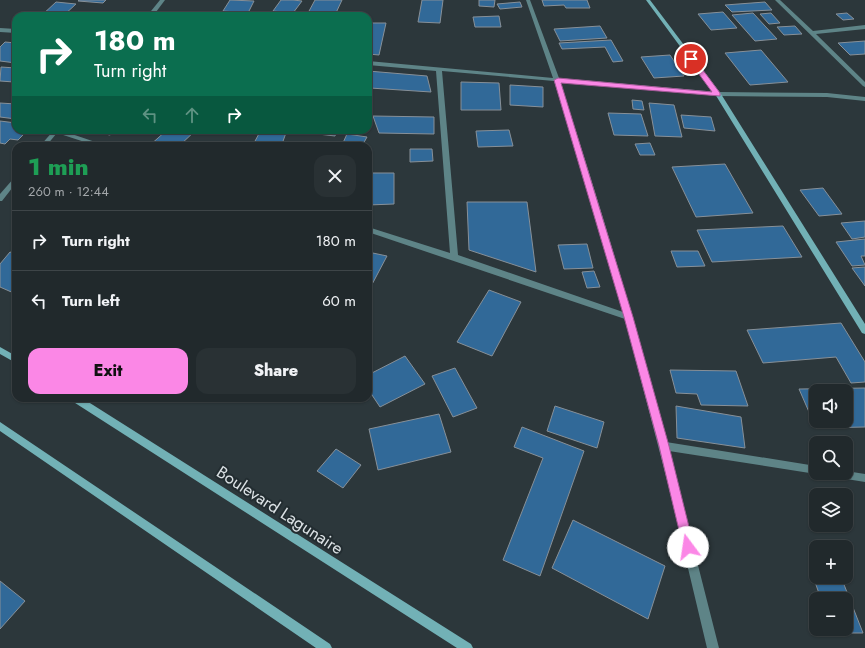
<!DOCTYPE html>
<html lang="en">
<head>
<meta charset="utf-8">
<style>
	:root { --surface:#21292c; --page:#293134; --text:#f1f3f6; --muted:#a2a6a9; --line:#3e4548; --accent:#fb87e6 }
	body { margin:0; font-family:Jost,sans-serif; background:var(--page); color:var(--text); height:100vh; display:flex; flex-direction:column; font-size:15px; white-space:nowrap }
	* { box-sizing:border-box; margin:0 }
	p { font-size:13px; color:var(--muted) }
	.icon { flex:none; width:22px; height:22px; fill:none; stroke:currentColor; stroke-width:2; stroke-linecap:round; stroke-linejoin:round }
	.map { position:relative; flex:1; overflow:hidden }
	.drawer { position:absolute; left:12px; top:142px; width:360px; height:260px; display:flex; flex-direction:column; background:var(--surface); border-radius:12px; box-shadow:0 1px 3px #0004,0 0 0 1px var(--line) }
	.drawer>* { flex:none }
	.top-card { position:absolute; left:12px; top:12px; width:360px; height:122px; border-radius:12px; box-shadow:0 1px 3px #0004,0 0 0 1px var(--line); background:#0b6e4f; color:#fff; overflow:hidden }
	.buttons { position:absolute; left:809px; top:384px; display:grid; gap:8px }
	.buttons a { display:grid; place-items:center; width:44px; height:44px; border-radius:8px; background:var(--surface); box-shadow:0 1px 3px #0004,0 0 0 1px var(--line); font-size:20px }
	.pin { position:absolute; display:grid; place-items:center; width:34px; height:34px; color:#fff; margin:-17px; border:2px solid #fff; border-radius:50%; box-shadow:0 1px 4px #0007 }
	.me { position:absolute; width:44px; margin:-22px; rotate:346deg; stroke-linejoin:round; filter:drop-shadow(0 0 3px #0008) }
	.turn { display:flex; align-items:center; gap:14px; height:84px; padding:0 16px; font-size:18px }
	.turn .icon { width:52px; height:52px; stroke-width:2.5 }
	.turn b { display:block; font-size:28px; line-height:34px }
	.lanes { display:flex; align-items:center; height:38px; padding:0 16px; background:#0003; justify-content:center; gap:20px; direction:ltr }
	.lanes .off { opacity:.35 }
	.round { display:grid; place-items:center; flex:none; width:42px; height:42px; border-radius:12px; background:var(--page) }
	.head { display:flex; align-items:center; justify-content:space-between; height:68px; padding:0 16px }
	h1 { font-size:24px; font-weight:800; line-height:30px; color:#1e9e55 }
	.cta { display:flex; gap:8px; margin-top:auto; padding:8px 16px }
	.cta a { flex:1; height:46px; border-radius:12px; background:var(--accent); color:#111; font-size:16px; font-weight:800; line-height:46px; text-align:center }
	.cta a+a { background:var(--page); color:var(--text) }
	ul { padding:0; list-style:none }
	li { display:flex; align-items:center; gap:12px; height:60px; padding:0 16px; border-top:1px solid var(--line) }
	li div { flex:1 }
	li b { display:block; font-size:15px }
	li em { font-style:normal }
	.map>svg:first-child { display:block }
</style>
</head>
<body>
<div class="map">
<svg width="865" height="648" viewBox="0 0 865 648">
	<rect width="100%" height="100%" fill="#2c373b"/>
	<path fill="#316998" stroke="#879098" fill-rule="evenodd" d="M 79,0 L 106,0 L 103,3 L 78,1 Z
		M 230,0 L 254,1 L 248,13 L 223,11 Z
		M 281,0 L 293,0 L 302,1 L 293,13 L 273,11 Z
		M 315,0 L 342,0 L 335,15 L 308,13 Z
		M 422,0 L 443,0 L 440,23 L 418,22 Z
		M 479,0 L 495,0 L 494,7 L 479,6 Z
		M 542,0 L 587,0 L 590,8 L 566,8 L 564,5 L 544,6 Z
		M 56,2 L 76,4 L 63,16 L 41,16 Z
		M 520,2 L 522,7 L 500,9 L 497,4 Z
		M 765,2 L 772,10 L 732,12 L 725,5 Z
		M 723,12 L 737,28 L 711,30 L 698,14 Z
		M 24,13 L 40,14 L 38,16 L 21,16 Z
		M 753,13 L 777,39 L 755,41 L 732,15 Z
		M 771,13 L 780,23 L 769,24 L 760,14 Z
		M 847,13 L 854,19 L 843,20 L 836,14 Z
		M 499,16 L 501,27 L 475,27 L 473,17 Z
		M 368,23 L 386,23 L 379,55 L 368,54 Z
		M 600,26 L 607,38 L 560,41 L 554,29 Z
		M 795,26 L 802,34 L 784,35 L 777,27 Z
		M 611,40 L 623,61 L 613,62 L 605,47 L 562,49 L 559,43 Z
		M 865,41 L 865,54 L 850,55 L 838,43 Z
		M 5,42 L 16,43 L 16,63 L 0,61 L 0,47 Z
		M 761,50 L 788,82 L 750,85 L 725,53 Z
		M 670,55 L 684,76 L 654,78 L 641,57 Z
		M 1,67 L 16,68 L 16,81 L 14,82 L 0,81 Z
		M 368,71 L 427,76 L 431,92 L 370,88 Z
		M 461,82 L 499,83 L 501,110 L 461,110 Z
		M 510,85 L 543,87 L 543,107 L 510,105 Z
		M 632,100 L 642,101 L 644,110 L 633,109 Z
		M 0,103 L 16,104 L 16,119 L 0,117 Z
		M 649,103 L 674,105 L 682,137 L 655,136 Z
		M 608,113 L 641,114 L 648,136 L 614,135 Z
		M 681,115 L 711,117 L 715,131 L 684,128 Z
		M 373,116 L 434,117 L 434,134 L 379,133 Z
		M 0,121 L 16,123 L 15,131 L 26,132 L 18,140 L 10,139 L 5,144 L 0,143 Z
		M 103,130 L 132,130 L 128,134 L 115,131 L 110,135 L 100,133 Z
		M 167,130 L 196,130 L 179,146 L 149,146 Z
		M 261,130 L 287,130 L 282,144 L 254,143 Z
		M 288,130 L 314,130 L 313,133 Z
		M 319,130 L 337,130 L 335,136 L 318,134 Z
		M 509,130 L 513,146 L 478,147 L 476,131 Z
		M 347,134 L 367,137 L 362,146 L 342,145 Z
		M 650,143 L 655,155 L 640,155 L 635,144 Z
		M 205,144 L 235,145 L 204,146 Z
		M 410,149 L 432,149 L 433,161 L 410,162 Z
		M 725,164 L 753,213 L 696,217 L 672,167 Z
		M 368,173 L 394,173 L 394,204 L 368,205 Z
		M 823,188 L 842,214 L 819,216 L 800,190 Z
		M 467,202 L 527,202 L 536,272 L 469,250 Z
		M 865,221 L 865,237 L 852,239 L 841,223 Z
		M 783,226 L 802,257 L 712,262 L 697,230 Z
		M 865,239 L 865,256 L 861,256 L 865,265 L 852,266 L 836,242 Z
		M 587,244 L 593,268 L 564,269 L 558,245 Z
		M 671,251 L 698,251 L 705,266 L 677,267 Z
		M 10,252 L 16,254 L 16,294 L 0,287 L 0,264 Z
		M 368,252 L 387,256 L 368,292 Z
		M 865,267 L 865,286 L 852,268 Z
		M 594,271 L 600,287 L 587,288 L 582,272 Z
		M 489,290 L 521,302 L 492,356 L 457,342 Z
		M 841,323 L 865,362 L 865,382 L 851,383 L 836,357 L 763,363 L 747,330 Z
		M 405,356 L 425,384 L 380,407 L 368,389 L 368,375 Z
		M 455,368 L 477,408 L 453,417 L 432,376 Z
		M 670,370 L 736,371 L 748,406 L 701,405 L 697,394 L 676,393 Z
		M 865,388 L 865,427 L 816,428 L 799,389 ZM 816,391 L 846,391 L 846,421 L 816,421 Z
		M 555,406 L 604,422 L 597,448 L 547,431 Z
		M 676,406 L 741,417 L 745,448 L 677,438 Z
		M 439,414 L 451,452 L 378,470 L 369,429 Z
		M 522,427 L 584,451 L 540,576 L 503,560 L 543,458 L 514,447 Z
		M 336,449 L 361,465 L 343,488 L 317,471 Z
		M 573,520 L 665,566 L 648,619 L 552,568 Z
		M 0,581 L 25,601 L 0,629 Z
		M 815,582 L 843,582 L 863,633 L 833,633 L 832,629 L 846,629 L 846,599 L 821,599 Z"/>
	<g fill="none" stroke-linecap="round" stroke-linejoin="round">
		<path fill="#5e8487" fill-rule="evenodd" d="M 160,0 L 165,0 L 153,16 L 147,16 Z
			M 526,0 L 530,0 L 559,78 L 718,92 L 827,93 L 865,97 L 865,101 L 827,97 L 718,96 L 560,82 C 599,201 635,321 666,442 L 816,466 L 816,473 L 819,473 L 816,474 L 669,451 L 719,648 L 707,648 L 668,484 L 625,319 L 368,232 L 368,227 L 450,253 L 436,71 L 368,65 L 368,61 L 553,78 ZM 442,71 L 554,81 L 579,160 L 623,312 L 458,255 Z
			M 775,0 L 780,0 L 813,31 L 865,25 L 865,29 L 816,34 L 865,82 L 865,87 L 863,86 Z
			M 0,28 L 16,29 L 16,33 L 0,32 Z
			M 54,130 L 60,130 L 107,146 L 97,146 L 57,133 L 46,146 L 40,146 Z
			M 16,177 L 16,183 L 2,201 L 0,201 L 0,194 L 14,178 Z
			M 846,471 L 865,474 L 865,482 L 834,477 L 831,476 L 829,473 L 846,473 Z"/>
		<path fill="#72b1b6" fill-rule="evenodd" d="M 646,0 L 650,0 L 721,94 L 865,324 L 865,334 L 862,333 L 715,94 Z
			M 0,347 L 16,356 L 16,363 L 0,354 Z
			M 71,398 L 82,398 L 471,644 L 473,648 L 457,648 L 72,401 Z
			M 0,422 L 330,644 L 332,648 L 316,648 L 0,431 Z"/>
	</g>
	<path fill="#fb87e6" stroke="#a35896" d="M 689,58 L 694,58 L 720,93 L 720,96 L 561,83 L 633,317 L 669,446 L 694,547 L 692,551 L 688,553 L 684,551 L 683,547 L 659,446 L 624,317 L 554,80 L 558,78 L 712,92 L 688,59 Z"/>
	<g text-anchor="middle" stroke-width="4" stroke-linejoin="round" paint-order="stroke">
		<g font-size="17" fill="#dce2e5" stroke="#232d31">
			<text transform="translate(280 510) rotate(33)" y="6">Boulevard Lagunaire</text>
		</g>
	</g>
</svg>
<div class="buttons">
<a><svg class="icon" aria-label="sound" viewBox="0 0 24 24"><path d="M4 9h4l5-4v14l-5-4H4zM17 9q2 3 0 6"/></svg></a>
<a><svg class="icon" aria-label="search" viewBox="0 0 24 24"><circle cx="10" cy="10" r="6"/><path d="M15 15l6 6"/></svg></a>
<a><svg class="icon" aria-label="layers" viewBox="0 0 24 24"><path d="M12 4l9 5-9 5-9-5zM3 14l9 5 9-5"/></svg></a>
<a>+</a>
<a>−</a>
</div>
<div class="pin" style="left:691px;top:59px;background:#d93025"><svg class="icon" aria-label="arrive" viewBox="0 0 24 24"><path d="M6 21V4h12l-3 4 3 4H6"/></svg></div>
<svg class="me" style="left:688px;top:547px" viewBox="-20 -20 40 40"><circle r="19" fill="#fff"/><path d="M0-13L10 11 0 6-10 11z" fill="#fb87e6"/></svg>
<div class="top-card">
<div class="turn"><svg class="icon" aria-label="right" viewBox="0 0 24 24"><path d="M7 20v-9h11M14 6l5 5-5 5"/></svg><div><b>180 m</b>Turn right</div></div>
<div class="lanes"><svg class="icon off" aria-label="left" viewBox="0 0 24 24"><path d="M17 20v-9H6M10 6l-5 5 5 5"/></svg><svg class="icon off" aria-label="ahead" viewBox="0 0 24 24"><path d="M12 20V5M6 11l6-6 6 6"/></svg><svg class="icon" aria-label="right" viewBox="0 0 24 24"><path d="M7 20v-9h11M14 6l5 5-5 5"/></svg></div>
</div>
<section class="drawer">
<div class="head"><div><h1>1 min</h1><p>260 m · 12:44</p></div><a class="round"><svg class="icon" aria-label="close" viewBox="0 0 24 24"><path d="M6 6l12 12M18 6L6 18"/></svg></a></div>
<ul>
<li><svg class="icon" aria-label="right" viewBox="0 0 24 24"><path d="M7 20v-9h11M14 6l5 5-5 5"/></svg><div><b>Turn right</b></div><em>180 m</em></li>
<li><svg class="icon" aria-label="left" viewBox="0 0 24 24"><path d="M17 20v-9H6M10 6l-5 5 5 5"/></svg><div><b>Turn left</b></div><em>60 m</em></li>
</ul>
<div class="cta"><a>Exit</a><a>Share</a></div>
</section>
</div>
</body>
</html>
